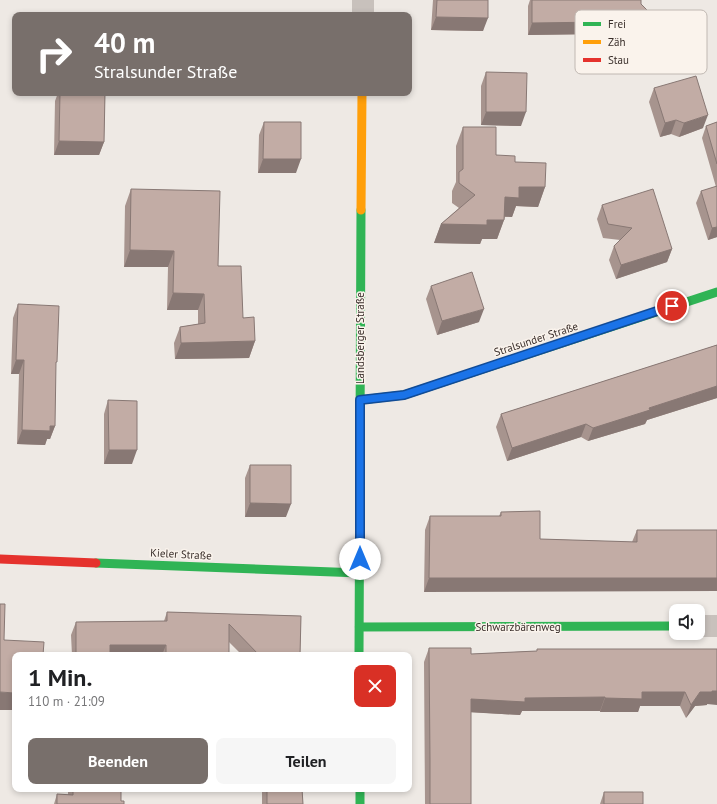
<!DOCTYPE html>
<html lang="de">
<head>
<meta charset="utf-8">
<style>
	:root { --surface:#fff; --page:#f6f6f6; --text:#202124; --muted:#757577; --accent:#786f6b }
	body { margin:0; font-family:"PT Sans",sans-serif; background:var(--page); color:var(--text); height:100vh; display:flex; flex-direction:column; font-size:15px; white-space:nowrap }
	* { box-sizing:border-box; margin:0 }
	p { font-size:13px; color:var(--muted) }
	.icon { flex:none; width:22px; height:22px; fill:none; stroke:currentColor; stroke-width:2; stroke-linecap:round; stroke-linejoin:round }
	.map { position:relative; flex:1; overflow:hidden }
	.panel { position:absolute; left:12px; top:652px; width:400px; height:140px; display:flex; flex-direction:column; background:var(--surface); border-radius:8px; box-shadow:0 2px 6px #0003 }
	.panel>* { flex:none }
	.banner { position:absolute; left:12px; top:12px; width:400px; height:84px; border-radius:8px; box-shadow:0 2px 6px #0003; background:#786f6b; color:#fff; overflow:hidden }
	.controls { position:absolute; left:669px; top:604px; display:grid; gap:8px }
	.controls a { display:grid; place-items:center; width:36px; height:36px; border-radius:8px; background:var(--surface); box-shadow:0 2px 6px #0003; font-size:20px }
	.pin { position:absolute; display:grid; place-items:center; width:34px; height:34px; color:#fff; margin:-17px; border:2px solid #fff; border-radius:50%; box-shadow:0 1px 4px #0007 }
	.me { position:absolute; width:44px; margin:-22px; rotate:0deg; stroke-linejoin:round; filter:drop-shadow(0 0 3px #0008) }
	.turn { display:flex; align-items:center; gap:14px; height:84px; padding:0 16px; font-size:18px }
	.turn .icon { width:52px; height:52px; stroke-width:2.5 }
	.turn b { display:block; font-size:28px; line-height:34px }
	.round { display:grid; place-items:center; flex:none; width:42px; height:42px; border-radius:8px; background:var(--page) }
	.head { display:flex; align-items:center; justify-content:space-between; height:68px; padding:0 16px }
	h1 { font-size:24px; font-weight:700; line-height:30px }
	.action { display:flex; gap:8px; margin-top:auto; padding:8px 16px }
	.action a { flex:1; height:46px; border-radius:8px; background:var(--accent); color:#fff; font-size:16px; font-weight:700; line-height:46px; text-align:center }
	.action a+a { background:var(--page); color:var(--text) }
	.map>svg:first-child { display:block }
</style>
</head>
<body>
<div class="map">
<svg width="717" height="804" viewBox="0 0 717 804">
	<rect width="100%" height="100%" fill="#eee9e4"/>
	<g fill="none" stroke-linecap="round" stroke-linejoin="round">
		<path stroke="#c8c1bc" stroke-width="22" d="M 363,15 L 363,0
			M 698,626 L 717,626"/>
		<path stroke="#30b455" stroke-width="9" d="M 360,400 L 404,395 L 717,292
			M 96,563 L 360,573
			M 359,627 L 676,626
			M 359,655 L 361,210
			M 360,789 L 360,804"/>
		<path stroke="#ff9f0a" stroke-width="9" d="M 361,210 L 362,93"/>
		<path stroke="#e5322d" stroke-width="9" d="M 0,559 L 96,563"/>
	</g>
	<path fill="#a7948e" d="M 433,0 L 488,0 L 483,31 L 431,30 Z
		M 530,0 L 641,0 L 641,4 L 644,23 L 642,25 L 642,31 L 637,43 L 597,43 L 597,34 L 528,35 L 528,6 Z
		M 486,72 L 521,126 L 481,125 L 481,86 Z
		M 654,88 L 703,128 L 679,137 L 671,134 L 660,137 L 649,102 Z
		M 58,93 L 105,93 L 104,142 L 99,155 L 54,155 L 55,101 Z
		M 264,122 L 296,173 L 258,173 L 259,135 Z
		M 717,122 L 717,237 L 708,240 L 696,203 L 701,191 L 716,187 L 702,138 L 706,126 Z
		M 463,127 L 496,155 L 515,162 L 545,187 L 538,207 L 516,206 L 512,217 L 505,217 L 504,220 L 497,239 L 482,239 L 480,244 L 434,243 L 441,224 L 459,208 L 452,203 L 452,191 L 456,182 L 456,146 Z
		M 131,189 L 218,266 L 255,341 L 249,358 L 175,359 L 174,343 L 180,327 L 198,324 L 198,310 L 167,310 L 168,267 L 124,267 L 125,206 Z
		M 602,205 L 672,249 L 667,262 L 616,279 L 609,260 L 614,246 L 620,240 L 603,238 L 597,219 Z
		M 431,286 L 479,322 L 437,335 L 426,299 Z
		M 18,304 L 55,366 L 55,426 L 50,439 L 47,439 L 45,445 L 17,444 L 19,374 L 11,374 L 13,318 Z
		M 717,345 L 717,398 L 647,420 L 645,424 L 588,441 L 581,437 L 507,461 L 496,427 L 501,414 Z
		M 108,400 L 132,464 L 104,464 L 104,414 Z
		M 250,465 L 286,517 L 245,517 L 245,478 Z
		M 501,512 L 540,539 L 632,542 L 637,530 L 717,530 L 424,592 L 425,530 L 430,516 L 499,516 Z
		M 167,612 L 301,616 L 300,655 L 242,655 L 229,642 L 229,655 L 72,655 L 71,635 L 76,622 L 164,621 Z
		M 429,648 L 471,654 L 537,651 L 537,649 L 717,649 L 707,705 L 695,706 L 686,718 L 680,706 L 640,706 L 638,712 L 600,712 L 600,711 L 522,711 L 520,715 L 471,712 L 471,804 L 425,804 L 424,662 Z
		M 68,789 L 121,789 L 121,801 L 124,804 L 54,804 L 57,794 L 68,795 Z
		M 262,789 L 302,789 L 303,804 L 262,804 Z
		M 604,792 L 604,804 L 600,804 Z"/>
	<path fill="#887874" d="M 648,11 L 644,23 L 637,29 L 642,18 Z
		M 436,17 L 488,18 L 483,31 L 431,30 Z
		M 601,22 L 597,34 L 528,35 L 532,23 Z
		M 601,31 L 642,31 L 637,43 L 597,43 Z
		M 486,112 L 526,112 L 521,126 L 481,125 Z
		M 708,115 L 703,128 L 679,137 L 684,123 Z
		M 676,120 L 671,134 L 660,137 L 665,123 Z
		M 59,141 L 104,142 L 99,155 L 54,155 Z
		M 263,159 L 301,159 L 296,173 L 258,173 Z
		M 519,187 L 545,187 L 538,207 L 516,206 L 512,217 L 498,216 L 505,197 Z
		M 487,220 L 504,220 L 497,239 L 482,239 L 480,244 L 434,243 L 441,224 Z
		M 717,227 L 717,237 L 708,240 L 712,228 Z
		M 672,249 L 667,262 L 616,279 L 621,265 Z
		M 130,250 L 174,251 L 168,267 L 124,267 Z
		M 173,293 L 204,294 L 198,310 L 167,310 Z
		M 484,309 L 479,322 L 437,335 L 442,321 Z
		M 255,341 L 249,358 L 175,359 L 181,343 Z
		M 16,360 L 24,360 L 19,374 L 11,374 Z
		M 717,386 L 717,398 L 647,420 L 645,424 L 588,441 L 593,428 L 649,408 Z
		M 586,424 L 581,437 L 507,461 L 512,448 Z
		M 50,426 L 55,426 L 50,439 L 47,439 L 45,445 L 17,444 L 22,430 Z
		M 109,450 L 137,450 L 132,464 L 104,464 Z
		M 250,503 L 291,504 L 286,517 L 245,517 Z
		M 429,578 L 717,578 L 717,591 L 424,592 Z
		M 110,645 L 166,645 L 162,655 L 106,655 Z
		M 712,691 L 717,691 L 717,705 L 707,704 L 707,705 L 695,706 L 686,718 L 691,705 L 700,692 Z
		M 0,692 L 15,693 L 15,710 L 0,710 Z
		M 642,692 L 685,692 L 680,706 L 640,706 L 638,712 L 600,712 L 605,698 Z
		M 605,697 L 600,711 L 522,711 L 520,715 L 466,712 L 471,699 L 525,698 Z"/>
	<path fill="#c2aca5" stroke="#887874" d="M 437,0 L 488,0 L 488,18 L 436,17 Z
		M 532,0 L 641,0 L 641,4 L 648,11 L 642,18 L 642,31 L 601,31 L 601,22 L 532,23 Z
		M 486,72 L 527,73 L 526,112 L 486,112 Z
		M 696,76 L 708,115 L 684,123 L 676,120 L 665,123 L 654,88 Z
		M 60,93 L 105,93 L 104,142 L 59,141 Z
		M 264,122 L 301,122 L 301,159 L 263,159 Z
		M 717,122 L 717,164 L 706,126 Z
		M 463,127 L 496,127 L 496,155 L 515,156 L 515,162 L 546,163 L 545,187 L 519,187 L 519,198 L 505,197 L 504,220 L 487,220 L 487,225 L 441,224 L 475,195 L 459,183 L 459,172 L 463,169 Z
		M 717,186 L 717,227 L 712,228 L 701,191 Z
		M 131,189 L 220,191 L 218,266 L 241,266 L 243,318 L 254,317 L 255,341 L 181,343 L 180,327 L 205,323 L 204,294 L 173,293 L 174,251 L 130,250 Z
		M 653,189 L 672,249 L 621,265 L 614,246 L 632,228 L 608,224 L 602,205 Z
		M 472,272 L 484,309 L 442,321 L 431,286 Z
		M 18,304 L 59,306 L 57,362 L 56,362 L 55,426 L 50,426 L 50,431 L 22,430 L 24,360 L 16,360 Z
		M 717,345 L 717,386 L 649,408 L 650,410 L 593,428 L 586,424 L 512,448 L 501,414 Z
		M 108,400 L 137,401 L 137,450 L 109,450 Z
		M 250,465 L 291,465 L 291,504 L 250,503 Z
		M 540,511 L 540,539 L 637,542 L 637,530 L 717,530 L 717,578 L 429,578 L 430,516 L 501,516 L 501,512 Z
		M 0,604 L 5,604 L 4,640 L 44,642 L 43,655 L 15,655 L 15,693 L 0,692 Z
		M 167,612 L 301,616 L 300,655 L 259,655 L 229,624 L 229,655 L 166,655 L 166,645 L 110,645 L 110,655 L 76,655 L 76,622 L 167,621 Z
		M 429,648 L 471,648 L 471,654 L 537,651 L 537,649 L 717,649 L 717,691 L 712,691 L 712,692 L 700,692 L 691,705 L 685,692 L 642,692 L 642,699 L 605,698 L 605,697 L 525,698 L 525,702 L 471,699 L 471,804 L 430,804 L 430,760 Z
		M 73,789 L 121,789 L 121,801 L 124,801 L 124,804 L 57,804 L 57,794 L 73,795 Z
		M 267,789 L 302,789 L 303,804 L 267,804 Z
		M 604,792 L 643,792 L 643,804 L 604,804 Z"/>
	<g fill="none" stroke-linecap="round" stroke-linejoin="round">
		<defs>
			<path id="route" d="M 360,559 L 360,400 L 404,395 L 672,306"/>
		</defs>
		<use href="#route" stroke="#114b97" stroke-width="10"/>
		<use href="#route" stroke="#1a73e8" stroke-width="7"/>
	</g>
	<g text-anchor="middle" stroke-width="3" stroke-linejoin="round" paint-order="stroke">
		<g font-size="11" fill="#392e2a" stroke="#faf3ec">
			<text transform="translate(360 338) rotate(-90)" y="4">Landsberger Straße</text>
			<text transform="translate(536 339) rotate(-18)" y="4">Stralsunder Straße</text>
			<text transform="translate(181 554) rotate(3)" y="4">Kieler Straße</text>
			<text x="518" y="631">Schwarzbärenweg</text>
		</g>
	</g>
	<rect x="575" y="10" width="132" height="64" rx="6" fill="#faf3ec" stroke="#c0b8b2" stroke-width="1"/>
	<rect x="583" y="22" width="18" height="4" fill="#30b455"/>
	<rect x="583" y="40" width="18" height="4" fill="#ff9f0a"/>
	<rect x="583" y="58" width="18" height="4" fill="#e5322d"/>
	<g font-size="11" fill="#392e2a">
		<text x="608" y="28">Frei</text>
		<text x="608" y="46">Zäh</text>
		<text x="608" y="64">Stau</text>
	</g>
</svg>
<div class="controls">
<a><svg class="icon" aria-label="sound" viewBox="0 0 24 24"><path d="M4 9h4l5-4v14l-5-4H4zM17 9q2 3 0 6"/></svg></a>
</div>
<div class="pin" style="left:672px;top:306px;background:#d93025"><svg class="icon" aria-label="arrive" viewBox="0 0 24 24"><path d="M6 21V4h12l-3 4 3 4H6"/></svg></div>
<svg class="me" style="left:360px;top:559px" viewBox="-20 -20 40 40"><circle r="19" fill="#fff"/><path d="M0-13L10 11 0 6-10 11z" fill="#1a73e8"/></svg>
<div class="banner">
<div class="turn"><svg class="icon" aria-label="right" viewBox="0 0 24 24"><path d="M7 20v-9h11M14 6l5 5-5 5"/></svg><div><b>40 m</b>Stralsunder Straße</div></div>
</div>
<section class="panel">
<div class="head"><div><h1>1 Min.</h1><p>110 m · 21:09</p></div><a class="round" style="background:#d93025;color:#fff"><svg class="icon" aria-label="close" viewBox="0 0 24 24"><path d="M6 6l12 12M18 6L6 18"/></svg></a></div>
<div class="action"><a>Beenden</a><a>Teilen</a></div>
</section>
</div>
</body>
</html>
